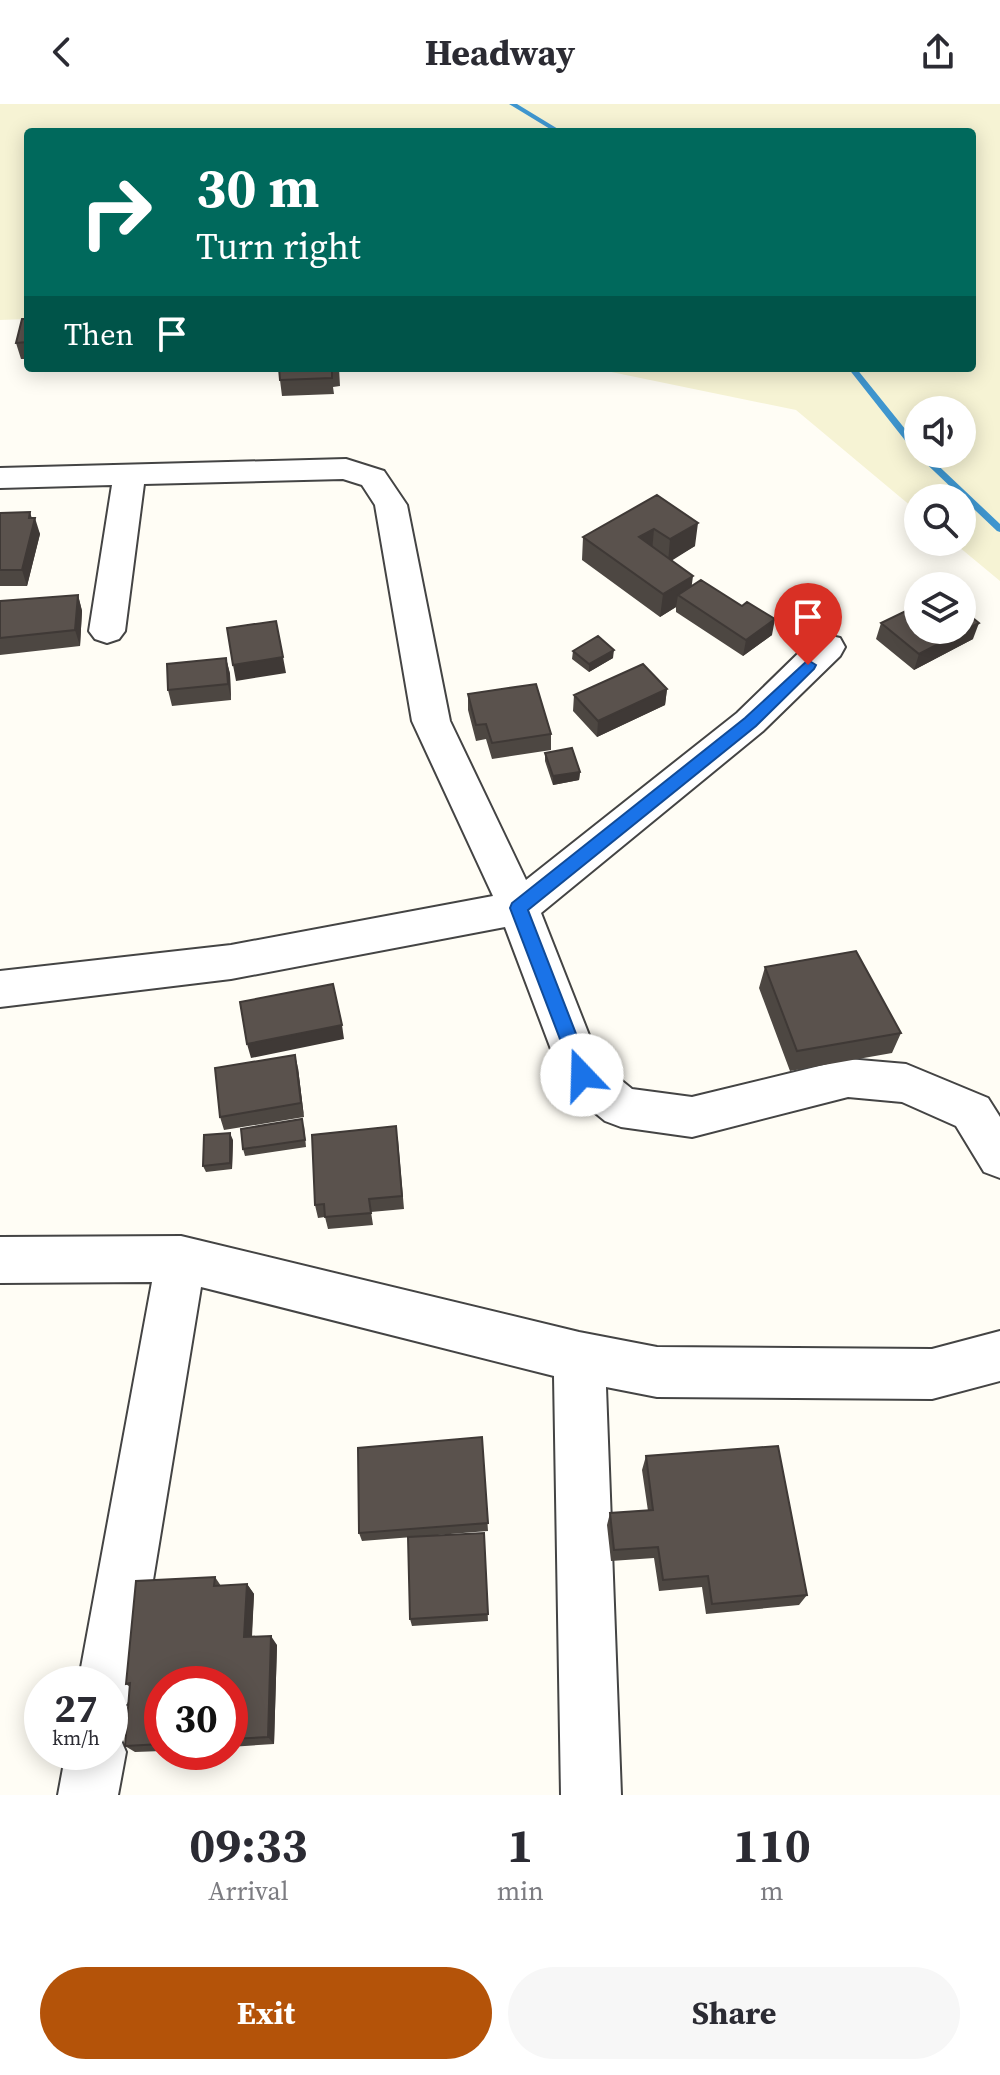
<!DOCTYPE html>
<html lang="en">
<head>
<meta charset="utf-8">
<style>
	:root { --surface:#fff; --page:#f7f7f7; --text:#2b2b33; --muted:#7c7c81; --accent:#b45309 }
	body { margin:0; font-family:"Source Serif 4",serif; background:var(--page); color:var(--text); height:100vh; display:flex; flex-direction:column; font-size:30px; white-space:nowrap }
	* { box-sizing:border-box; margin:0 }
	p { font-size:26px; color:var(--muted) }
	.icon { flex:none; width:44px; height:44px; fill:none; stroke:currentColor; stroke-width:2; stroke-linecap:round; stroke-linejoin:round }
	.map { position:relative; height:1691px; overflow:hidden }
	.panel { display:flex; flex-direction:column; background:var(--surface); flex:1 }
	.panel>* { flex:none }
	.top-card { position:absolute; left:24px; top:24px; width:952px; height:244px; border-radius:8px; box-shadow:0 4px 20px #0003; background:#00695c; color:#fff; overflow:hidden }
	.buttons { position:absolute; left:904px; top:292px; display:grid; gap:16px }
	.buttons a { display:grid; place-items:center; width:72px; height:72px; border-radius:50%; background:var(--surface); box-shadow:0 4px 20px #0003; font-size:40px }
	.speed { position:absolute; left:24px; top:1562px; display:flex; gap:16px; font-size:40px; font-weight:700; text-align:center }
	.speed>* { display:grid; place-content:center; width:104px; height:104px; border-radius:50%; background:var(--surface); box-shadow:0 4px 20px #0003; line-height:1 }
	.speed small { font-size:20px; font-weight:400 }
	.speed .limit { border:12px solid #d22; background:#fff; color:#111 }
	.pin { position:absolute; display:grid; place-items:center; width:68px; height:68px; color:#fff; margin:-82px -34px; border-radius:50% 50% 50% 0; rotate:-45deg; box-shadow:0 0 8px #0007 }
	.pin .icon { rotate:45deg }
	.me { position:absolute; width:88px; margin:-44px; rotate:339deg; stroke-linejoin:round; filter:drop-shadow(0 0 6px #0008) }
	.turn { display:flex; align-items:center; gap:28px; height:168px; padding:0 40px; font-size:36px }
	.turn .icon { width:104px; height:104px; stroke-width:2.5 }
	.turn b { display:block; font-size:56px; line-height:68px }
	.then { display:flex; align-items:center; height:76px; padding:0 40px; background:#0003; gap:16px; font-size:30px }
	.eta { display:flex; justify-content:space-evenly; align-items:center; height:136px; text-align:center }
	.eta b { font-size:48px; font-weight:700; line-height:56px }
	.primary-button { display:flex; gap:16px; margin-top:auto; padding:16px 40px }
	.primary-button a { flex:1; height:92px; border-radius:48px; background:var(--accent); color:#fff; font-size:32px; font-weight:700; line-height:92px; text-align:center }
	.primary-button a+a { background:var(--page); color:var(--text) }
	header { display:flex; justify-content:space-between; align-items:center; height:104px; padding:0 40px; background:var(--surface); font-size:36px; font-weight:700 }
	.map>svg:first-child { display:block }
</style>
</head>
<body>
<header><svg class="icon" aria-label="back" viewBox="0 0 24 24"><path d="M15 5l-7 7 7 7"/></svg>Headway<svg class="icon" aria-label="share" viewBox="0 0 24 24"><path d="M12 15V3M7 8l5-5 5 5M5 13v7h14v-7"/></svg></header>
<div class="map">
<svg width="1000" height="1691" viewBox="0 0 1000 1691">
	<rect width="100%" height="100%" fill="#fffdf5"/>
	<path fill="#f6f3d4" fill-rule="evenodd" d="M 0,0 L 1000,0 L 1000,477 L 953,438 L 962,438 L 962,394 L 918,394 L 918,408 L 796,306 L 592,264 L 972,264 L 972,28 L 28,28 L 28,215 L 0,216 ZM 918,306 L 962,306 L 962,350 L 918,350 Z"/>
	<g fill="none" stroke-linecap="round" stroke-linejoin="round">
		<path fill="#3f96cf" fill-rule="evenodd" d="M 509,0 L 517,0 L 563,28 L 555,28 Z
			M 848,264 L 856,264 L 918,341 L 918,350 L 926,350 L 1000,420 L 1000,428 L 997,427 L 915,349 Z"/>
		<defs>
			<path id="street" d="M 346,355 L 384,367 L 407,401 L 450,617 L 526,776 L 737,609 L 814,534 L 827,531 L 840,534 L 845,543 L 840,552 L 763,627 L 541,809 L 600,959 L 632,985 L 692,993 L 848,955 L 906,960 L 988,994 L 1000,1013 L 1000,1074 L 984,1068 L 956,1022 L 902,998 L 848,993 L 692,1033 L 621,1023 L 605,1017 L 566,985 L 505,823 L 231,875 L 0,903 L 0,867 L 231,841 L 493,792 L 412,617 L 375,401 L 362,381 L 343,375 L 144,380 L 125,527 L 119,535 L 107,539 L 95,535 L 89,527 L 112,381 L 0,384 L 0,364 Z
				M 181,1132 L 579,1228 L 657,1243 L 932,1245 L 1000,1227 L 1000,1277 L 932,1295 L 657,1293 L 606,1283 L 621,1691 L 561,1691 L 554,1272 L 201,1183 L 136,1580 L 127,1600 L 110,1608 L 110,1580 L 78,1580 L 152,1178 L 0,1179 L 0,1133 Z
				M 110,1624 L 117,1627 L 126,1648 L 118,1691 L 58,1691 L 66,1648 L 110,1648 Z"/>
		</defs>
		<use href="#street" stroke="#444" stroke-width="4"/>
		<use href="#street" fill="#fff" fill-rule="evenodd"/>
	</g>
	<path fill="#4d4742" d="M 28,215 L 28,255 L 21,255 L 16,239 Z
		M 339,264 L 340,282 L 333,283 L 334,290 L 282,292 L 280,276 Z
		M 657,391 L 695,442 L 671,456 L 692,482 L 772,531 L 743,552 L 676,508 L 676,503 L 660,513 L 582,456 L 583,433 Z
		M 0,409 L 32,414 L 40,430 L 27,482 L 0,482 Z
		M 78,491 L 82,507 L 80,542 L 0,551 L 0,497 Z
		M 881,519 L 973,535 L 914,566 L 876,535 Z
		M 573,547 L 613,554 L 589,568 L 572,555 Z
		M 226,554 L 230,570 L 231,596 L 172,602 L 168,586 Z
		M 667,585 L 665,601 L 597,633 L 573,607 L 574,591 Z
		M 468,590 L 551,630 L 551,646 L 492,655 L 486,635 L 476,637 L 468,606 Z
		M 545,649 L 580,668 L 579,676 L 553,681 L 545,657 Z
		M 765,863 L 901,929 L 892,949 L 790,967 L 759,884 Z
		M 298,964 L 304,1013 L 224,1026 L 220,1013 Z
		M 304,1022 L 306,1043 L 245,1052 L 243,1045 Z
		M 233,1036 L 232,1065 L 206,1068 L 203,1062 Z
		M 398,1036 L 404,1105 L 371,1108 L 373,1121 L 328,1125 L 325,1113 L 318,1114 L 315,1101 Z
		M 482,1333 L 488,1427 L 362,1437 L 359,1429 Z
		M 646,1352 L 807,1491 L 799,1501 L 706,1510 L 702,1483 L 659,1487 L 654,1454 L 611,1457 L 607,1421 L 610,1409 L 648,1407 L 642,1366 Z
		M 484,1429 L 488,1517 L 412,1522 L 410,1515 Z
		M 215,1473 L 221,1482 L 247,1480 L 254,1490 L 252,1533 L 277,1541 L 274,1640 L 230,1643 L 230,1580 L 162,1580 L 162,1647 L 135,1648 L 125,1642 L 130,1583 L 126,1580 Z"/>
	<path fill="#3f3936" d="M 30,408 L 33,418 L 35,414 L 40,430 L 27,482 L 22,466 Z
		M 698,419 L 695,442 L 668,459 L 670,435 Z
		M 654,425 L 652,448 L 639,433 Z
		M 693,472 L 690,495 L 678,491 L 676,503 L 660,513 L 663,490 Z
		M 78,491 L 82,507 L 80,542 L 75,526 Z
		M 775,515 L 772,531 L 743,552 L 746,536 Z
		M 979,519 L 973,535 L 914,566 L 919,550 Z
		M 614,546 L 613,554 L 589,568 L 589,560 Z
		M 283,553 L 286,569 L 236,577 L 233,561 Z
		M 226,554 L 230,570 L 231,596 L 228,580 Z
		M 667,585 L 665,601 L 597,633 L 598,617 Z
		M 580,668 L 579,676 L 553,681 L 553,672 Z
		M 342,921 L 344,935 L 251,954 L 247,940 Z
		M 295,951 L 298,964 L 304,1013 L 301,999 Z
		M 230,1029 L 233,1036 L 232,1065 L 230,1059 Z
		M 247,1480 L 254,1490 L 251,1542 L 244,1533 Z
		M 271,1532 L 277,1541 L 274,1640 L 268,1633 Z"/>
	<path fill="#5a524d" stroke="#3f3936" stroke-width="2" d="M 22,215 L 28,215 L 28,238 L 16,239 Z
		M 279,264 L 339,264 L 339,266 L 332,267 L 332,274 L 280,276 Z
		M 657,391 L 698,419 L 670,435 L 654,425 L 639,433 L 693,472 L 663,490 L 583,433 Z
		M 30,408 L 29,414 L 35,414 L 22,466 L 0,466 L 0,409 Z
		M 701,476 L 742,502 L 747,498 L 775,515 L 746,536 L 678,491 Z
		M 78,491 L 75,526 L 0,534 L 0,497 Z
		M 918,501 L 918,526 L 962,526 L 962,505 L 979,519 L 919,550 L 881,519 Z
		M 276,517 L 283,553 L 233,561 L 227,524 Z
		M 598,532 L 614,546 L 589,560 L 573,547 Z
		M 226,554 L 228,580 L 168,586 L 167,560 Z
		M 643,560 L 667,585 L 598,617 L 574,591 Z
		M 536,580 L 551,630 L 492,639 L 486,620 L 476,621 L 468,590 Z
		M 572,644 L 580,668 L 553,672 L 545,649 Z
		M 856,847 L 901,929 L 797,947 L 765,863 Z
		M 333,880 L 342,921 L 247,940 L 240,898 Z
		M 295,951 L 301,999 L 220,1013 L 215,964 Z
		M 302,1015 L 305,1036 L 243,1045 L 241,1025 Z
		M 396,1022 L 402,1092 L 369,1095 L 371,1109 L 325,1113 L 324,1100 L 315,1101 L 312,1031 Z
		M 230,1029 L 230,1059 L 203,1062 L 204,1031 Z
		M 482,1333 L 488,1419 L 359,1429 L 358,1344 Z
		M 778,1342 L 807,1491 L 712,1500 L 708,1472 L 663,1476 L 658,1443 L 614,1446 L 610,1409 L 653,1406 L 646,1352 Z
		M 484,1429 L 488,1510 L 410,1515 L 408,1433 Z
		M 215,1473 L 214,1482 L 247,1480 L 244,1533 L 271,1532 L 268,1633 L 230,1635 L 230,1580 L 162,1580 L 162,1640 L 125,1642 L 130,1579 L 126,1580 L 136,1477 Z"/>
	<path fill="#1a73e8" stroke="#114b97" stroke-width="2" d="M 808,556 L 816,561 L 814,565 L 756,622 L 528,806 L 592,971 L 589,977 L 576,977 L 510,804 L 512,799 L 745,614 Z"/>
</svg>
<div class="buttons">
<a><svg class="icon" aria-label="sound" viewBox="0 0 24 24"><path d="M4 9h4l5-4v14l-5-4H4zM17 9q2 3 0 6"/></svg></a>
<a><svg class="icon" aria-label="search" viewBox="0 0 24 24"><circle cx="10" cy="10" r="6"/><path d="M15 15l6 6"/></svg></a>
<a><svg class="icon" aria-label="layers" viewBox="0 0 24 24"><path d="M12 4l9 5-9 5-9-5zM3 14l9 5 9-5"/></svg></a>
</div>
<div class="speed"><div>27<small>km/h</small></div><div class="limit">30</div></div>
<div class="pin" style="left:808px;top:561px;background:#d93025"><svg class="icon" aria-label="arrive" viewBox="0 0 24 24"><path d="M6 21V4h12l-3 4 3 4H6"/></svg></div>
<svg class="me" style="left:582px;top:971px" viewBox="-20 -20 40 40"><circle r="19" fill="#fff"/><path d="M0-13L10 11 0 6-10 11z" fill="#1a73e8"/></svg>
<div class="top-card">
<div class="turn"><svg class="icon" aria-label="right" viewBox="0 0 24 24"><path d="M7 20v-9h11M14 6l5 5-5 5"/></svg><div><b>30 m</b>Turn right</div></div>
<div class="then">Then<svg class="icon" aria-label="arrive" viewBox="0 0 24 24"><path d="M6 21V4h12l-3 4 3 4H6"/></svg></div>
</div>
</div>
<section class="panel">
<div class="eta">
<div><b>09:33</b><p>Arrival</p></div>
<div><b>1</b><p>min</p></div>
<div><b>110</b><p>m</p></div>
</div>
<div class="primary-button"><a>Exit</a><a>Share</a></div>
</section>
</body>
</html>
